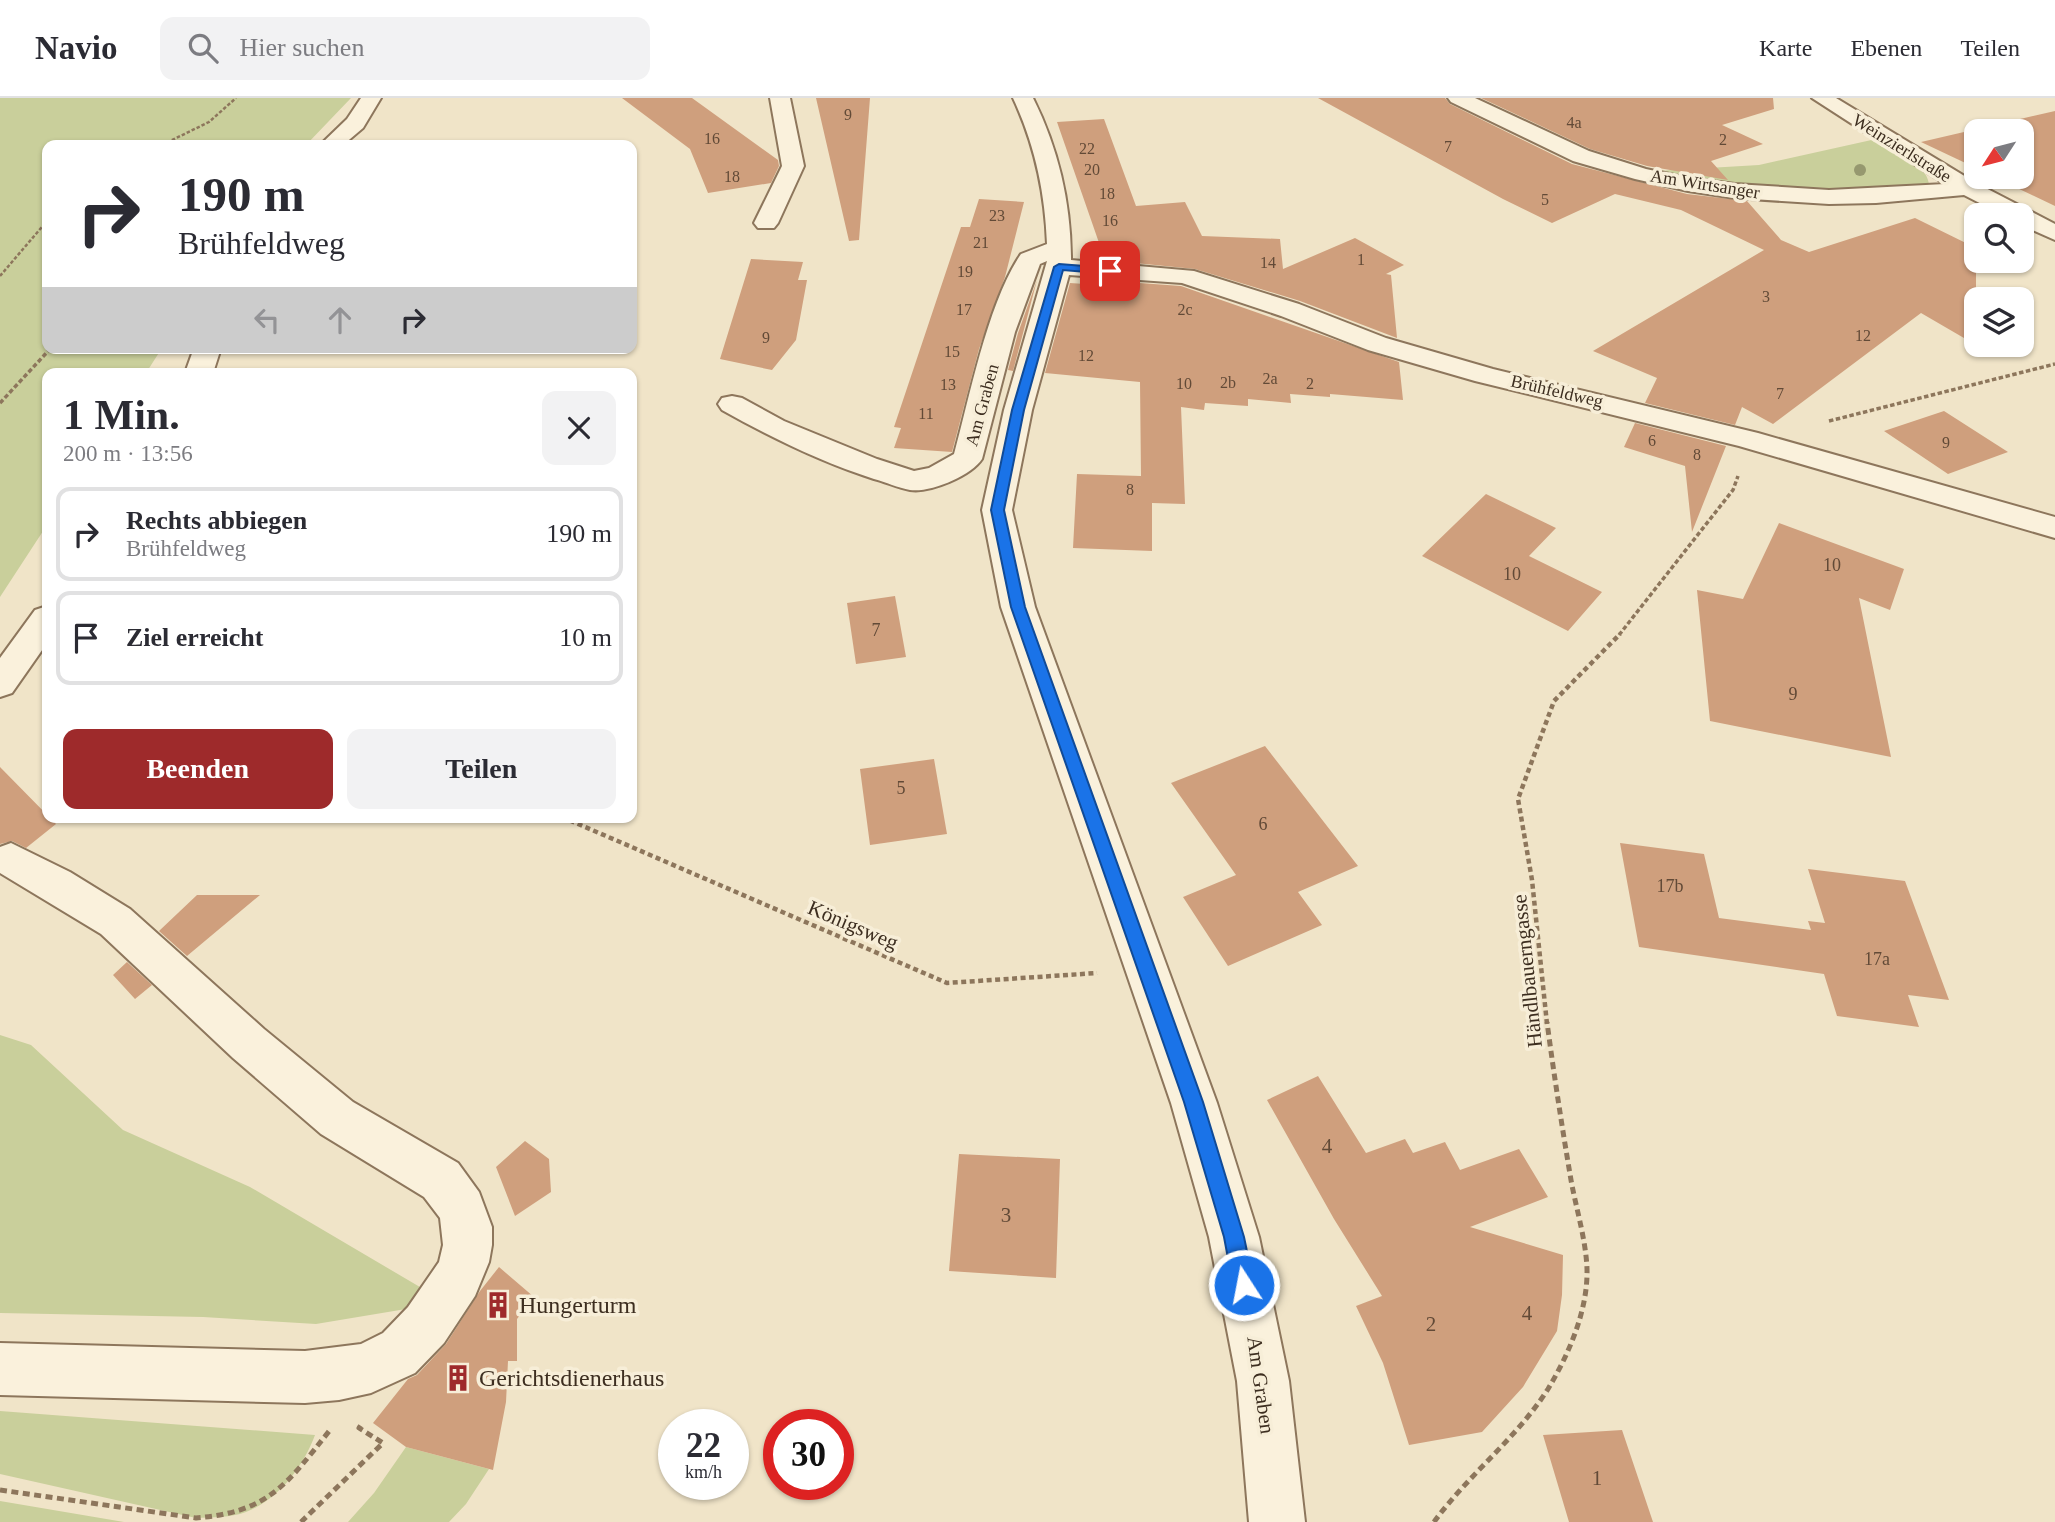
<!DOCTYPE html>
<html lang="de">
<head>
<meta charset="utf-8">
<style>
	:root { --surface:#fff; --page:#f2f2f3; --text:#2b2b33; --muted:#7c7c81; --line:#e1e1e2; --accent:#9e2a2b }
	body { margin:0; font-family:"Times New Roman",serif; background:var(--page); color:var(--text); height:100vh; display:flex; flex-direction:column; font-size:26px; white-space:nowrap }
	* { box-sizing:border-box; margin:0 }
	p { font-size:23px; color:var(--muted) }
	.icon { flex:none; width:38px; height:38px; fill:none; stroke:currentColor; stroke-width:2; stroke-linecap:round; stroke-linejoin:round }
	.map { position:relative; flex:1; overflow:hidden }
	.side { position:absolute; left:42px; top:270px; width:595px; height:455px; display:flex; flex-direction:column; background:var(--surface); border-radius:14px; box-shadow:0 2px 5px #0004 }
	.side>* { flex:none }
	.guide { position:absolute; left:42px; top:42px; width:595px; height:214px; border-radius:14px; box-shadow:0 2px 5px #0004; background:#fff; color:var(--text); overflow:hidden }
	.needle { width:46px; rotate:234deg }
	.controls { position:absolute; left:1964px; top:21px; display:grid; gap:14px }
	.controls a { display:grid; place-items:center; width:70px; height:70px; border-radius:14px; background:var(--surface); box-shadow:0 2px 5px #0004; font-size:35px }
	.speed { position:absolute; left:658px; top:1311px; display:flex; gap:14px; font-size:35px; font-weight:700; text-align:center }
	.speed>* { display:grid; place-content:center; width:91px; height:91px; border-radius:50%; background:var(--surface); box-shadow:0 2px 5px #0004; line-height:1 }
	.speed small { font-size:18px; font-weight:400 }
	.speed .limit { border:10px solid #d22; background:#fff; color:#111 }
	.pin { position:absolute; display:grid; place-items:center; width:60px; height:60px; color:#fff; margin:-30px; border-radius:14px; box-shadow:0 4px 10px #0006 }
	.me { position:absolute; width:77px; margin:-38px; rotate:349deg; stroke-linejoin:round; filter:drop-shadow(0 0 5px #0008) }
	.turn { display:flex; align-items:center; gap:24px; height:147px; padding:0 21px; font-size:32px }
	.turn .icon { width:91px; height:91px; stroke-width:2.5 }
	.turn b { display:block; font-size:49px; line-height:60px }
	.lanes { display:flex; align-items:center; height:66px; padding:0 21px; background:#0003; justify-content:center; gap:35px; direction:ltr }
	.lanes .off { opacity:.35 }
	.round { display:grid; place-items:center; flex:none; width:74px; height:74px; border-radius:14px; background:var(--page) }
	.headline { display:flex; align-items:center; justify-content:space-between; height:119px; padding:0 21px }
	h1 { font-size:42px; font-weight:700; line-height:52px }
	.primary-button { display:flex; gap:14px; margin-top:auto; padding:14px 21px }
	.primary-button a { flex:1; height:80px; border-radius:14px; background:var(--accent); color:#fff; font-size:28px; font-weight:700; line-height:80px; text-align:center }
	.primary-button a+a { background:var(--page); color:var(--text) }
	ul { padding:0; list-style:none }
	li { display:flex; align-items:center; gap:21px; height:94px; margin:0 14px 10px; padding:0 7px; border:4px solid var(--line); border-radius:14px }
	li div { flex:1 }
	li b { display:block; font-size:26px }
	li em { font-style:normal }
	header { display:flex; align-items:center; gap:42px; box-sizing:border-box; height:98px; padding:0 35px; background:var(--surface); border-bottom:2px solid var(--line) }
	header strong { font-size:33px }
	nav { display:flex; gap:38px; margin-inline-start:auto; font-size:24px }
	.search { width:490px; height:63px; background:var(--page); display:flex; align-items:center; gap:18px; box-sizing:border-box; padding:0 24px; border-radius:14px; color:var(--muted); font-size:26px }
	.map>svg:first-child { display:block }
</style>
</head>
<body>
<header>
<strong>Navio</strong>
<div class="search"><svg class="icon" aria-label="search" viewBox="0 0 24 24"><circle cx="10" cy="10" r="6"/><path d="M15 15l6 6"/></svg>Hier suchen</div>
<nav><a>Karte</a><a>Ebenen</a><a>Teilen</a></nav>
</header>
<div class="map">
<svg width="2055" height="1424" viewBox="0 0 2055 1424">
	<rect width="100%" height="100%" fill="#f0e4c8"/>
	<path fill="#c9cf9b" d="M 0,0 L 351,0 L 306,47 L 47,47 L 47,250 L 162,250 L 146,275 L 47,275 L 47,427 L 0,499 Z
		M 1876,41 C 1893,52 1926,64 1929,86 L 1923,89 C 1833,92 1745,91 1657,73 L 1759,67 Z
		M 0,937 L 31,947 L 123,1032 L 250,1089 L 425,1192 L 412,1210 L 316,1226 L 203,1219 L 0,1215 Z
		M 0,1313 L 315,1337 C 303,1369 279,1401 246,1414 C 230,1420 212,1419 196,1420 L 0,1376 Z
		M 406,1349 L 489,1371 L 466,1406 L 449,1424 L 348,1424 L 374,1395 Z
		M 0,1403 L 124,1424 L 0,1424 Z"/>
	<path fill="#cf9f7d" d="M 622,0 L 692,0 L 778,62 L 779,68 L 771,85 L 708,95 L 690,51 Z
		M 816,0 L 870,0 L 859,142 L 849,143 Z
		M 1318,0 L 1445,0 L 1450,6 L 1572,66 L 1687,96 L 1747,103 L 1781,142 L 1809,154 L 1915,120 L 1976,150 L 1976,247 L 1921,215 L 1773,326 L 1742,309 L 1735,327 L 1645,305 L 1657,280 L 1593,253 L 1764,152 L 1681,112 L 1615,96 L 1552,125 L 1503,101 Z
		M 1481,0 L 1773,0 L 1774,11 L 1722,27 L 1763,46 L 1711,63 L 1728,82 L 1647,68 L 1590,51 Z
		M 2055,13 L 2055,108 L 1994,79 L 2021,79 L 2021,33 L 1976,33 L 1976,70 L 1921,44 Z
		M 1104,21 L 1136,108 L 1185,104 L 1202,138 L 1280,141 L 1283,171 L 1355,140 L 1404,167 L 1386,176 L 1391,177 L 1397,240 L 1300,203 L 1195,171 L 1105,162 L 1057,24 Z
		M 979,101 L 1024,104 L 1005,179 L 979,251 L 952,354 L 894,350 L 901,330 L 894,329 L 961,129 L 970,129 Z
		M 751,161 L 803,164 L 798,182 L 807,182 L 796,242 L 772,272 L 720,261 Z
		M 1037,182 L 1013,273 L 1008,272 L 1018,235 Z
		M 1112,183 L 1181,188 L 1399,264 L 1403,302 L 1330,296 L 1330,299 L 1290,296 L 1291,305 L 1248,301 L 1248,308 L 1205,305 L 1204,312 L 1181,309 L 1185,406 L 1152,405 L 1152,453 L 1073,450 L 1077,376 L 1141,378 L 1140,284 L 1045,275 L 1070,185 L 1114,188 Z
		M 1944,313 L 2008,354 L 1948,376 L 1884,333 Z
		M 1635,325 L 1726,348 L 1692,434 L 1685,368 L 1624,349 Z
		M 1486,396 L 1556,430 L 1529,458 L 1602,494 L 1568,533 L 1422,458 Z
		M 1779,425 L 1904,471 L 1890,512 L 1859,500 L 1891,659 L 1710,623 L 1697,492 L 1743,501 Z
		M 895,498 L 906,559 L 856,566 L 847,505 Z
		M 1265,648 L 1358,768 L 1298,794 L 1322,827 L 1228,868 L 1183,799 L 1236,777 L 1171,685 Z
		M 934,661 L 947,736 L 870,747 L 860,671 Z
		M 0,669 L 56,726 L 26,750 L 12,743 L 0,746 Z
		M 1620,745 L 1704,756 L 1719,820 L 1811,832 L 1808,823 L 1825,825 L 1808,771 L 1905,783 L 1949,902 L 1908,897 L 1919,929 L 1837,918 L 1824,876 L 1639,849 Z
		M 197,797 L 260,797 L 187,858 L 159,833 Z
		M 127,864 L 152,887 L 135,901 L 113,877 Z
		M 1318,978 L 1366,1055 L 1405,1041 L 1413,1055 L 1445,1044 L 1460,1072 L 1519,1051 L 1548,1099 L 1470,1129 L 1563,1157 L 1562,1197 L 1557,1233 L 1523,1289 L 1482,1334 L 1409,1347 L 1383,1265 L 1356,1208 L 1382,1198 L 1334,1121 L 1267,1002 Z
		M 525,1043 L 549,1061 L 551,1094 L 515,1118 L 496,1069 Z
		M 959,1056 L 1060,1061 L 1056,1180 L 949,1173 Z
		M 499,1169 L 534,1199 L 517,1221 L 517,1263 L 508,1263 L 506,1304 L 493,1372 L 406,1349 L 373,1325 L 408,1281 L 417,1277 L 446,1246 L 480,1193 Z
		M 1622,1332 L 1653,1424 L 1569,1424 L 1543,1337 Z"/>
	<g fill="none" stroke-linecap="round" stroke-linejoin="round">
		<defs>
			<path id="minor" d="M 361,0 L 381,0 L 363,30 L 343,47 L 320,47 L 347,21 Z
				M 770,0 L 790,0 L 804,68 L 778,125 L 774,130 L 758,130 L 754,125 L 782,68 Z
				M 1013,0 L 1033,0 C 1059,52 1071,106 1071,162 L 1194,173 L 1299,206 L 1386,240 L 1493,271 L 1758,335 L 2055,419 L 2055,440 L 1739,348 L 1475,283 L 1368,252 L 1281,218 L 1182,185 L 1069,177 L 1032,312 L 1012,412 L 1035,509 L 1217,1005 L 1259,1139 L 1289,1283 L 1305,1424 L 1249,1424 L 1237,1283 L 1209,1139 L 1171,1005 L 1001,509 L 982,412 L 1004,312 L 1047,163 L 1040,166 L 1015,234 L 982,361 C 971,378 930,395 910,392 C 898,390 886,384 874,381 C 821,364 770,339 722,312 L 718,306 L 722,300 L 732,298 L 742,300 L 784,323 L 877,361 L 914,373 L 929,370 L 954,356 C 970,298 988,204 1021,156 L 1047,146 C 1045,94 1035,47 1013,0 Z
				M 1448,0 L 1475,0 L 1589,53 L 1646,71 L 1688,80 L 1735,86 L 1829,92 L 1945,86 L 1812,0 L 1836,0 L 1976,85 L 2055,126 L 2055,142 L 2021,127 L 2021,117 L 2003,117 L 1964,97 L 1876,105 L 1829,106 L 1735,100 L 1688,93 L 1635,81 L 1573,63 L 1451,4 Z
				M 194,250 L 221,250 L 213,275 L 185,275 Z
				M 47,508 L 47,545 L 12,595 L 0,599 L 0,560 L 35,512 Z
				M 11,745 L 70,774 L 130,811 L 264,931 L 353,1004 L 458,1065 L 479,1094 L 492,1129 L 492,1147 L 489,1164 L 475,1198 L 444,1245 L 415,1275 L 371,1295 L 339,1302 L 305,1305 L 0,1297 L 0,1245 L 305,1253 L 361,1246 L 383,1235 L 408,1209 L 439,1164 L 443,1147 L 440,1120 L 424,1099 L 321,1036 L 233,960 L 101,836 L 0,775 L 0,749 Z"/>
		</defs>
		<use href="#minor" stroke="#8d765c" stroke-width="4"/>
		<path stroke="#8d765c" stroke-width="2.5" stroke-dasharray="3.5 2" stroke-linecap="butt" d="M 162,47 L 209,24 L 236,0
			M 0,178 L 47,123"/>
		<path stroke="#8d765c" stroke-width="3.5" stroke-dasharray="4.5 2.5" stroke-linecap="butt" d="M 0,305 L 51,250
			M 1829,323 L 2055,266
			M 1619,537 L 1733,392 L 1738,378"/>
		<path stroke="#8d765c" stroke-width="4.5" stroke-dasharray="5 3.5" stroke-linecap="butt" d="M 562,719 L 947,885 L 1097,875
			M 1547,926 L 1532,782 L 1518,701 L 1554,603 L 1620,536"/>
		<path stroke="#8d765c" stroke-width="5" stroke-dasharray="7 4.5" stroke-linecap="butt" d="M 0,1392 L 196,1420 C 269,1414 287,1386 330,1332
			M 301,1424 L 383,1345 L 359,1330 L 361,1327
			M 1434,1424 C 1468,1377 1517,1340 1548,1291 C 1569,1256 1588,1212 1587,1171 C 1586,1142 1576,1110 1571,1082 C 1562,1029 1554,977 1547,924"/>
		<use href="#minor" fill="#faf1dc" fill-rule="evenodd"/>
	</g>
	<circle fill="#96986f" cx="1860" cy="72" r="6"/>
	<path fill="#1a73e8" stroke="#114b97" stroke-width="2" d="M 1059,166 L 1110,170 L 1115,173 L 1110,176 L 1063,172 L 1024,312 L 1004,412 L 1025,509 L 1203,1004 L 1244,1139 L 1254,1187 L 1251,1194 L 1244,1197 L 1237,1194 L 1233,1187 L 1224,1139 L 1184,1004 L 1011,509 L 991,412 L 1012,312 L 1054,169 Z"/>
	<defs>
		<symbol id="building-bare" viewBox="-9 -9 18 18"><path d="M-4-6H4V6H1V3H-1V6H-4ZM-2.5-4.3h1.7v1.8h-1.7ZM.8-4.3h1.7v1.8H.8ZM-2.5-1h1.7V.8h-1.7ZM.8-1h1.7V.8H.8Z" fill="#9e2a2b" stroke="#f7eed8" stroke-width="2.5" paint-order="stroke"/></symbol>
	</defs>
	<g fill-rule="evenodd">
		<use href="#building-bare" x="479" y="1188" width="38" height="38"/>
		<use href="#building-bare" x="439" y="1261" width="38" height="38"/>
	</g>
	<g text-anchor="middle" stroke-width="7" stroke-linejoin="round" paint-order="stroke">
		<g font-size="16" fill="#624a37">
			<text x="848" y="22">9</text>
			<text x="1574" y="30">4a</text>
			<text x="712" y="46">16</text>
			<text x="1723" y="47">2</text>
			<text x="1448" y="54">7</text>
			<text x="1087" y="56">22</text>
			<text x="1092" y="77">20</text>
			<text x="732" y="84">18</text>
			<text x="1107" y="101">18</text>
			<text x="1545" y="107">5</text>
			<text x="997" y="123">23</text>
			<text x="1110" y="128">16</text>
			<text x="981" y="150">21</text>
			<text x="1361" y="167">1</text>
			<text x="1268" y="170">14</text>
			<text x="965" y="179">19</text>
			<text x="1766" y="204">3</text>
			<text x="964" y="217">17</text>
			<text x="1185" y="217">2c</text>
			<text x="1863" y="243">12</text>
			<text x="766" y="245">9</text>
			<text x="952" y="259">15</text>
			<text x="1086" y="263">12</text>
			<text x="1270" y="286">2a</text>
			<text x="1228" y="290">2b</text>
			<text x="1184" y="291">10</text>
			<text x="1310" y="291">2</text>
			<text x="948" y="292">13</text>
			<text x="1780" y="301">7</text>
			<text x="926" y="321">11</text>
			<text x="1652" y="348">6</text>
			<text x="1946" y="350">9</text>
			<text x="1697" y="362">8</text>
			<text x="1130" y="397">8</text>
		</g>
		<g font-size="18" fill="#3d2e20" stroke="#f7eed8">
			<text transform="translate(1902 50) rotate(32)" y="6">Weinzierlstraße</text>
			<text transform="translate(1705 86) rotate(9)" y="6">Am Wirtsanger</text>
			<text transform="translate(1557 293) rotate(13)" y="6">Brühfeldweg</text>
			<text transform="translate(982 307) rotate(-75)" y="6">Am Graben</text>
		</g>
		<g font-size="18" fill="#624a37">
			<text x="1832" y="473">10</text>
			<text x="1512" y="482">10</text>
			<text x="876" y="538">7</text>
			<text x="1793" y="602">9</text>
			<text x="901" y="696">5</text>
			<text x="1263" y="732">6</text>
			<text x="1670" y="794">17b</text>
			<text x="1877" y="867">17a</text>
		</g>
		<g font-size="21" fill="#3d2e20" stroke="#f7eed8">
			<text transform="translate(853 827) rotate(23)" y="7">Königsweg</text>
			<text transform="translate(1527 873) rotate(-96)" y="7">Händlbauerngasse</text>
			<text transform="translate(1261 1287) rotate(82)" y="7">Am Graben</text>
		</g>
		<g font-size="21" fill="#624a37">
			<text x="1327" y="1055">4</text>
			<text x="1006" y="1124">3</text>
			<text x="1527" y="1222">4</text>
			<text x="1431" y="1233">2</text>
			<text x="1597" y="1387">1</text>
		</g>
		<g font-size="24" fill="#3d2e20" stroke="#f7eed8" text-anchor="start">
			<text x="519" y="1215">Hungerturm</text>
			<text x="479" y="1288">Gerichtsdienerhaus</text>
		</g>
	</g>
</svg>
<div class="controls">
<a><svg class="needle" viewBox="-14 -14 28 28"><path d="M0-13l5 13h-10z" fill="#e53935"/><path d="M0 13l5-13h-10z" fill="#7c7c81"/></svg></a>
<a><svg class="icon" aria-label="search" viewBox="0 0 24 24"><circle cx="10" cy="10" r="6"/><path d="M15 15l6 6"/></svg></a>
<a><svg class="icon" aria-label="layers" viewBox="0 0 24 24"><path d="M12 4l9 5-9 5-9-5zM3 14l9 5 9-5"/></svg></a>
</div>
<div class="speed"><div>22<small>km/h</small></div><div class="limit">30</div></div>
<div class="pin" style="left:1110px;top:173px;background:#d93025"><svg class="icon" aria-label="arrive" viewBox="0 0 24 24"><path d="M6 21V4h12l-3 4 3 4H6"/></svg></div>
<svg class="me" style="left:1244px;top:1187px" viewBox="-20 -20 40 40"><circle r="17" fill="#1a73e8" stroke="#fff" stroke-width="3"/><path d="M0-11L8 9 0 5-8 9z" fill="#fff"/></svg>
<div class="guide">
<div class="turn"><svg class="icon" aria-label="right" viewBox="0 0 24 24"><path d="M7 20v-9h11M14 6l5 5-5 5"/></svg><div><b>190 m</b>Brühfeldweg</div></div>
<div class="lanes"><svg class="icon off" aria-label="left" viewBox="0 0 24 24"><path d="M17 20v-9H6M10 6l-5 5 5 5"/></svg><svg class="icon off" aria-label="ahead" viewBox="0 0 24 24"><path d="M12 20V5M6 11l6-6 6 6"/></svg><svg class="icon" aria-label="right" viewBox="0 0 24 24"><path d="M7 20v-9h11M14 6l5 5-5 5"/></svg></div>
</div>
<section class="side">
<div class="headline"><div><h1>1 Min.</h1><p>200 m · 13:56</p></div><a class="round"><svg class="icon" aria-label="close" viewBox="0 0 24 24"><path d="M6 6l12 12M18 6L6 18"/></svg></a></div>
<ul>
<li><svg class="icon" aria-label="right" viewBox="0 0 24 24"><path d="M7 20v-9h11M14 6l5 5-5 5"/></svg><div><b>Rechts abbiegen</b><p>Brühfeldweg</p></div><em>190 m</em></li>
<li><svg class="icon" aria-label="arrive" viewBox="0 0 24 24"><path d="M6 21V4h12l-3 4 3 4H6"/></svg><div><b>Ziel erreicht</b></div><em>10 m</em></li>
</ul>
<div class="primary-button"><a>Beenden</a><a>Teilen</a></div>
</section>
</div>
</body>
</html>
